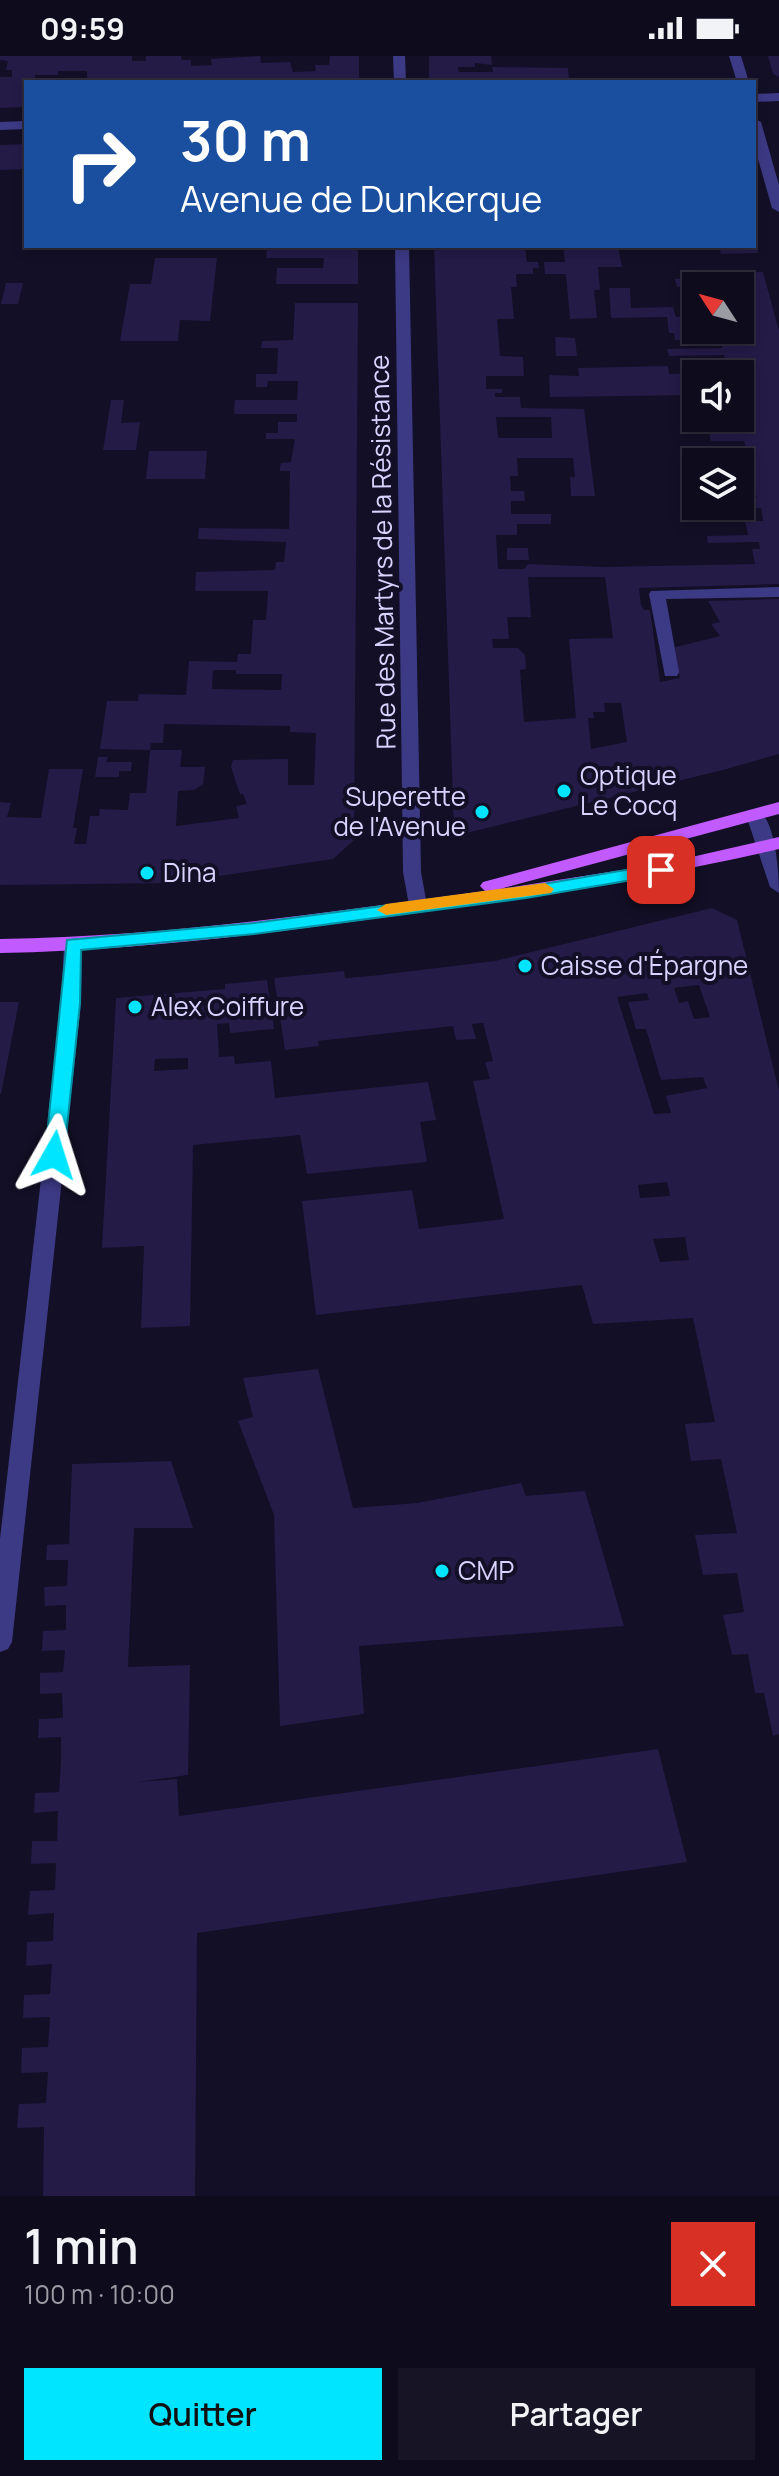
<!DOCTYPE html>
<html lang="fr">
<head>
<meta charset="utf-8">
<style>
	:root { --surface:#0e0b1c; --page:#171425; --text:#f1f3f6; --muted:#9b9ba3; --line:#2e2b3b; --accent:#00e5ff }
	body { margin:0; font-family:Manrope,sans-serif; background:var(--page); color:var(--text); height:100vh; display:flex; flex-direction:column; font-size:30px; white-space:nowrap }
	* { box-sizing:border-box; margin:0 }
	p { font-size:26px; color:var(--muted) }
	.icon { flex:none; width:44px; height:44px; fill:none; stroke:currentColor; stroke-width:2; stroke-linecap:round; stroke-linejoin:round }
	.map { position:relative; height:2140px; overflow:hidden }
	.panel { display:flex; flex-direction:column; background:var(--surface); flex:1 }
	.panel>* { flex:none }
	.guide { position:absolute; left:24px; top:24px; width:732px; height:168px; border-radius:0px; box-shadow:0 4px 12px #0003,0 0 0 2px var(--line); background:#1a4fa0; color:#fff; overflow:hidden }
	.needle { width:52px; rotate:306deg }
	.fabs { position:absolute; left:682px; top:216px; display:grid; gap:16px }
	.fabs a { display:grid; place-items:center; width:72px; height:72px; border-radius:0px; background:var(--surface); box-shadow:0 4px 12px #0003,0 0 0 2px var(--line); font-size:40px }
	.pin { position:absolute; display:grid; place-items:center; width:68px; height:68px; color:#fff; margin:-34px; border-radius:16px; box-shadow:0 4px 12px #0006 }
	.me { position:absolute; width:88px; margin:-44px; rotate:6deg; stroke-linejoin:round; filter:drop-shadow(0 0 6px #0008) }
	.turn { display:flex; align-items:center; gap:28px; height:168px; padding:0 24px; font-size:36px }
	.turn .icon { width:104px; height:104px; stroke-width:2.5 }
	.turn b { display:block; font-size:56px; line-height:68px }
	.round { display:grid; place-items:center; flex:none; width:84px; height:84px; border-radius:0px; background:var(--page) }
	.overview { display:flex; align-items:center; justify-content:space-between; height:136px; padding:0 24px }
	h1 { font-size:48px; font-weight:600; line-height:60px }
	.cta { display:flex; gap:16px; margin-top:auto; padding:16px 24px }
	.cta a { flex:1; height:92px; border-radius:0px; background:var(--accent); color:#111; font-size:32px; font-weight:600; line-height:92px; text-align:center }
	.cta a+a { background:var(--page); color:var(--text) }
	.status { display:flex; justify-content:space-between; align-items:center; height:56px; padding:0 40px; background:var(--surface); direction:ltr }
	.status svg { height:22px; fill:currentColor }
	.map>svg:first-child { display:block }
</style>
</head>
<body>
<div class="status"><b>09:59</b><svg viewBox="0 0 49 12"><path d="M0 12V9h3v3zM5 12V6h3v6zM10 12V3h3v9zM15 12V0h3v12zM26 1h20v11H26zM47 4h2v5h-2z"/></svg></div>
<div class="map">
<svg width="779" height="2140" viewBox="0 0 779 2140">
	<rect width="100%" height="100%" fill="#130f26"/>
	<path fill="#241b47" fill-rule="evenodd" d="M 0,0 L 132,0 L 132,5 L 146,5 L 146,0 L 181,0 L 182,4 L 191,4 L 191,10 L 212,9 L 211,3 L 260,0 L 261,7 L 290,6 L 293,16 L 316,15 L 315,9 L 329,9 L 330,0 L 359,0 L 359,26 L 87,26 L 87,15 L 58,15 L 58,19 L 35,19 L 35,26 L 26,26 L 26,51 L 0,52 L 0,21 L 12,21 L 12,14 L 6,14 L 8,5 L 0,4 Z
		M 429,0 L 491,0 L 492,9 L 475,7 L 475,11 L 458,11 L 459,16 L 493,16 L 492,11 L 568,12 L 569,26 L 429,26 Z
		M 768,0 L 779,0 L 779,21 L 773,18 Z
		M 26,88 L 26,113 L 0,114 L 0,89 Z
		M 267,190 L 358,190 L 358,228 L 276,228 L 277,212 L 323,212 L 324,202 L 266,202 Z
		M 434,190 L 525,190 L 527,206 L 538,206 L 539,212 L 533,212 L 533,218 L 516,218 L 517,231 L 511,231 L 514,263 L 497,263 L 500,300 L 523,301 L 524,320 L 486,320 L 486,333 L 502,333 L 502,337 L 495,337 L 495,341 L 520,341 L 521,352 L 584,353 L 595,440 L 571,440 L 570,421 L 575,421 L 573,402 L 517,402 L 518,420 L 510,420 L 511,435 L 524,435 L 525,445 L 511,445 L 511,458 L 551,458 L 551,468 L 517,468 L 517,479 L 496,479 L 498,513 L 524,513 L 528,508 L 604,511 L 755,508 L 752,493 L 760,493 L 759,486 L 708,487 L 707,480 L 748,479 L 745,465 L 763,465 L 761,452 L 751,452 L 750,448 L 748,442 L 757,442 L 751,417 L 743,417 L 742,413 L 741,408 L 750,407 L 744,385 L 711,385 L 706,363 L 740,362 L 740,318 L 705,318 L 703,309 L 726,308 L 724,299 L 669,300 L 667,293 L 722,292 L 721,285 L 675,284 L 674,277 L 669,277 L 667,261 L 611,262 L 609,232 L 630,232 L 631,252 L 673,251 L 676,261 L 684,260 L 681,250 L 696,249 L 696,274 L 740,274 L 740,230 L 677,231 L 675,223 L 707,223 L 706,217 L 763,216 L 779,275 L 779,528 L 639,532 L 641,549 L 644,554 L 650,554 L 660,626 L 680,622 L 672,592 L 720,580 L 711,568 L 720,566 L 708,545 L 779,543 L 779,698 L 723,714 L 487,772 L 466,777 L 454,773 ZM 496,361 L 551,361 L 552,382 L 498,382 ZM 528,521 L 605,521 L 613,582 L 569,583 L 576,662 L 524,666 L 520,614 L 526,613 L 525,599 L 518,592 L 493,592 L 492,583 L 509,583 L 507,561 L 531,561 ZM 604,647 L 621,647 L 627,686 L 591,693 L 588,662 L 594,662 L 593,656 L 605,656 Z
		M 563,190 L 618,190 L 622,211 L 598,211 L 600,234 L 594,234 L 597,262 L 570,263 L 566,218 L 545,218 L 544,206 L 565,206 Z
		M 719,190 L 756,190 L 758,197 L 721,198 Z
		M 155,202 L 217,202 L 210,265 L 180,264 L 178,285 L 120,285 L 130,228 L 151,228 Z
		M 6,227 L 23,227 L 18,248 L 1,248 Z
		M 295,247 L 358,247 L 354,784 L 333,803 L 172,827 L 0,829 L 0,746 L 11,747 L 7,761 L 41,762 L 49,713 L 83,713 L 73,772 L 77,772 L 74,788 L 86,788 L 90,760 L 99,760 L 100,753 L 128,754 L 130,737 L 146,737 L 150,694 L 182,694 L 180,711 L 205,711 L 203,728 L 194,734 L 178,735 L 176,770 L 239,762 L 236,750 L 247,748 L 243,738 L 240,738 L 231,711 L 233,704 L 288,703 L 288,729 L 314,729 L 316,677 L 290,676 L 290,670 L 164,668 L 163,687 L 151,687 L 150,694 L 100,693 L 107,645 L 138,645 L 139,638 L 186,639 L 189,605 L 237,606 L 238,598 L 251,598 L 253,564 L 266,564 L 268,535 L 195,535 L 196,516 L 275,514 L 276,506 L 284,506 L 286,486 L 198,483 L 199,472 L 289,473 L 290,415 L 280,415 L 280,411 L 281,407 L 291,406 L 295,383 L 266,383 L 266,377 L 278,377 L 278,366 L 297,366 L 297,358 L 234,358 L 235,344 L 297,344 L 298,325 L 268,325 L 267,331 L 256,331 L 256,318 L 277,318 L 278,292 L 261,292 L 262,285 L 293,284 ZM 213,614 L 236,614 L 236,618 L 282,618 L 281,634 L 212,633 Z
		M 555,281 L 575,282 L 577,300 L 556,300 Z
		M 668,310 L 669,318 L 696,317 L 696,339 L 550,341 L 549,319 L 579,320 L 578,312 Z
		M 111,344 L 124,344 L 121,367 L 140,366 L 136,394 L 103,394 Z
		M 149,395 L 207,395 L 205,423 L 146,423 Z
		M 507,492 L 528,492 L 529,504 L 507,504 Z
		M 98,701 L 108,701 L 106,706 L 132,706 L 131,715 L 119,715 L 119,721 L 95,721 Z
		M 712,852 L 737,864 L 779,1035 L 779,1678 L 773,1680 L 764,1637 L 755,1637 L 748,1598 L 732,1599 L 723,1559 L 744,1556 L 737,1517 L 703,1519 L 695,1479 L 737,1477 L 721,1403 L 691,1405 L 685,1368 L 715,1366 L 693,1262 L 593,1268 L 582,1229 L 316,1259 L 302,1145 L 412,1134 L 419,1173 L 504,1163 L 473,1025 L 490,1023 L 485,1006 L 493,1005 L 483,967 L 472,968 L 476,983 L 456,984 L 453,970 L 318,985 L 319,990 L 285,994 L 274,922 L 344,915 L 345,922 L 371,920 L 495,905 ZM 699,929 L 710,961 L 694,963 L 688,945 L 679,947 L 674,932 ZM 647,937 L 649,944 L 628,946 L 636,973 L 646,973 L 661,1024 L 703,1021 L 707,1032 L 666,1040 L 671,1057 L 654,1058 L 617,941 ZM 667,1126 L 670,1140 L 640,1142 L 638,1129 ZM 685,1181 L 689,1204 L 660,1206 L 653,1183 Z
		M 267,924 L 274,973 L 230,977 L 229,967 L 217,968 L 219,1001 L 234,1000 L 235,1008 L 271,1005 L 275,1042 L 428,1026 L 436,1064 L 420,1066 L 427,1106 L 307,1118 L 300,1079 L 193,1089 L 190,1270 L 141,1272 L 144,1190 L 102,1192 L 116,942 L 225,933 L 225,928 ZM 188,1002 L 188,1013 L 154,1015 L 155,1003 Z
		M 0,946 L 19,946 L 1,1038 L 0,1038 Z
		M 318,1313 L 353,1452 L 417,1447 L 521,1427 L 526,1440 L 585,1435 L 624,1570 L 359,1590 L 364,1658 L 280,1670 L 274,1459 L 238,1365 L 253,1361 L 243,1322 Z
		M 171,1405 L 193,1472 L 134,1472 L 128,1611 L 190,1609 L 188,1719 L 137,1726 L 177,1723 L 179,1760 L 658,1693 L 687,1806 L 197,1877 L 195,2140 L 43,2140 L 44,2071 L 17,2072 L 19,2048 L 46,2047 L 48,2016 L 21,2017 L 22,1992 L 48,1991 L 50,1961 L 23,1962 L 24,1939 L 50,1938 L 52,1908 L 26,1910 L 27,1886 L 53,1885 L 54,1857 L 28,1859 L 30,1835 L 55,1834 L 56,1807 L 31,1808 L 32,1785 L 57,1785 L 58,1755 L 34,1757 L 35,1737 L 59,1736 L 61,1706 L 61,1681 L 38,1682 L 39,1663 L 63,1662 L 62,1637 L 40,1638 L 40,1617 L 63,1616 L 65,1594 L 42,1595 L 43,1575 L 66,1574 L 66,1549 L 45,1550 L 44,1531 L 67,1530 L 68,1504 L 46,1504 L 47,1489 L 69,1488 L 72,1408 Z"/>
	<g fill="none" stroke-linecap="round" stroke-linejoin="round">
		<path fill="#3d3a85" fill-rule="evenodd" d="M 393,0 L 405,0 L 406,26 L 394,26 Z
			M 729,0 L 741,0 L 749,26 L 737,26 Z
			M 779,37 L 779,45 L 754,46 L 754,38 Z
			M 754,62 L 761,66 L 779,129 L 779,156 L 772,152 L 754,89 Z
			M 26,65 L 26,73 L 0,74 L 0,66 Z
			M 395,190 L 409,190 L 421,816 L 427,849 L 418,855 L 409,849 L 403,816 Z
			M 779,531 L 779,541 L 666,543 L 679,616 L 677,620 L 665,620 L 649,538 L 651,535 Z
			M 755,753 C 776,759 779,819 779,837 L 770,831 L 746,759 Z
			M 73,882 L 82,889 L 81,947 L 12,1586 L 8,1593 L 0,1596 L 0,1483 L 61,947 L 64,889 Z"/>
		<path fill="#c25bff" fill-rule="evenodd" d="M 779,746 L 779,758 L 500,833 L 661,808 L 779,781 L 779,793 C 648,823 519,843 386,861 C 257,879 129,895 0,897 L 0,883 C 163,881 324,857 485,835 L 480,830 L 483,826 Z"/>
	</g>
	<path fill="#00e5ff" stroke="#0095a6" stroke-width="2" d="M 661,808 L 669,814 L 667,818 L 526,842 L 254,878 L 81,894 L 80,947 L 64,1099 L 54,1106 L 45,1099 L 67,884 L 254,867 L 526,831 Z"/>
	<path fill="#f59e0b" d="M 545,827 L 554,833 L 551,837 L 386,859 L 377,854 L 386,848 Z"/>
	<g fill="#00e5ff" stroke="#130f26" stroke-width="3">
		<circle cx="564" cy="735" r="8"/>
		<circle cx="482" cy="756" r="8"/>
		<circle cx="147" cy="817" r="8"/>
		<circle cx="525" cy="910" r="8"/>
		<circle cx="135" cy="951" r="8"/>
		<circle cx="442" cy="1515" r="8"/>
	</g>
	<g text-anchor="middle" stroke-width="8" stroke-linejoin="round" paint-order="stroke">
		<g font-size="26" fill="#d9d4ff" stroke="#130f26">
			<text transform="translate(383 496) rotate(-91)" y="9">Rue des Martyrs de la Résistance</text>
		</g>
		<g font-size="26" fill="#d9d4ff" stroke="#130f26" text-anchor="start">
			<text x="580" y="729">Optique<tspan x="580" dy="30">Le Cocq</tspan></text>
			<text x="466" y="750" text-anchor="end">Superette<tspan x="466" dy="30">de l'Avenue</tspan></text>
			<text x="163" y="826">Dina</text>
			<text x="541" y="919">Caisse d'Épargne</text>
			<text x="151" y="960">Alex Coiffure</text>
			<text x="458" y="1524">CMP</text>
		</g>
	</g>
</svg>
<div class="fabs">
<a><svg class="needle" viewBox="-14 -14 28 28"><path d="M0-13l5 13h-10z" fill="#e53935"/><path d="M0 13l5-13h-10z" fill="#9b9ba3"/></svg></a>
<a><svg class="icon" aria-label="sound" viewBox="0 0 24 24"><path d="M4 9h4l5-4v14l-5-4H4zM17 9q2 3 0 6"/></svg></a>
<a><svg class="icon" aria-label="layers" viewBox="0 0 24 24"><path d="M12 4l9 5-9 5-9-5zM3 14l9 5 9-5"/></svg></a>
</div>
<div class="pin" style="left:661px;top:814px;background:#d93025"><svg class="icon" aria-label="arrive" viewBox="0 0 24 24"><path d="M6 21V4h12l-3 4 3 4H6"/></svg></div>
<svg class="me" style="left:54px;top:1099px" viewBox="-20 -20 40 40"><path d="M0-17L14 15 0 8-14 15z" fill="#00e5ff" stroke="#fff" stroke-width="4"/></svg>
<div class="guide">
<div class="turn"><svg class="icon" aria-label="right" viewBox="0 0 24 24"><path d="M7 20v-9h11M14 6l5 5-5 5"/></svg><div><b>30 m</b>Avenue de Dunkerque</div></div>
</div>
</div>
<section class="panel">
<div class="overview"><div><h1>1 min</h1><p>100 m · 10:00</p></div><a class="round" style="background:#d93025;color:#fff"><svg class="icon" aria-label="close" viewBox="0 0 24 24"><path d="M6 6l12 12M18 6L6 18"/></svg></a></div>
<div class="cta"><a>Quitter</a><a>Partager</a></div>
</section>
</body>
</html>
